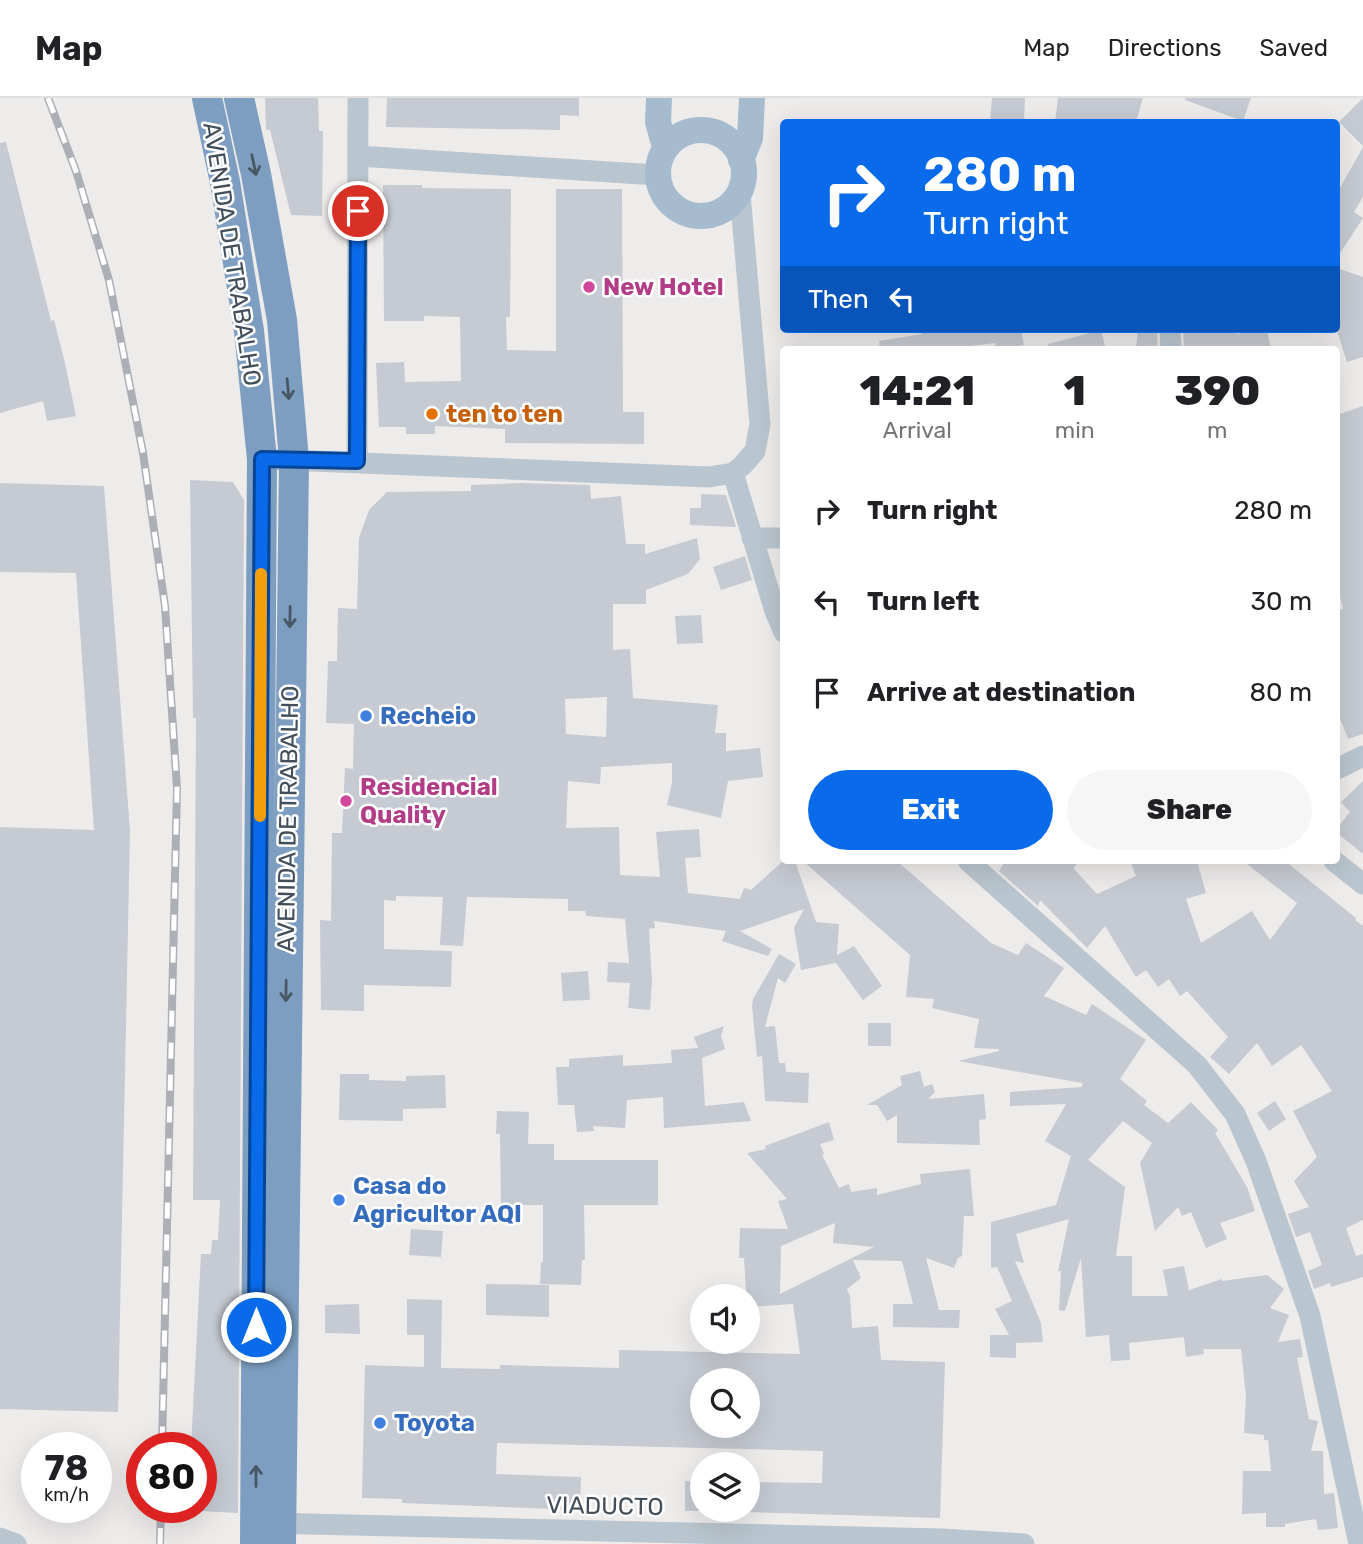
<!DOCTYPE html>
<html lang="en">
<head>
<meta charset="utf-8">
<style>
	:root { --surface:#fff; --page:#f6f6f6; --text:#202124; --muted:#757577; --line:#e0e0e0; --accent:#096bea }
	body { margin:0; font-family:Rubik,sans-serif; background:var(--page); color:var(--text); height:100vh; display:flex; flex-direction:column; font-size:26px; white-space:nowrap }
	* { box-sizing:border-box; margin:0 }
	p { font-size:23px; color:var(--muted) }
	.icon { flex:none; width:38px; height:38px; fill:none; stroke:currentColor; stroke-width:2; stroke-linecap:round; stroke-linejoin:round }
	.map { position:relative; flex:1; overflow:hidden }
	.panel { position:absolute; left:780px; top:248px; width:560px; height:518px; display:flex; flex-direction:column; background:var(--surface); border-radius:7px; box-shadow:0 7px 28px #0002 }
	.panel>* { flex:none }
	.banner { position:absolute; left:780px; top:21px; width:560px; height:214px; border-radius:7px; box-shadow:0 7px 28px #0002; background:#096bea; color:#fff; overflow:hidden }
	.fabs { position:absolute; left:690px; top:1186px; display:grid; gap:14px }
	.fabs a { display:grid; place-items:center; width:70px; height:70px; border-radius:50%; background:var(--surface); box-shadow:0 7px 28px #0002; font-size:35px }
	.speed { position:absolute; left:21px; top:1334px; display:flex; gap:14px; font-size:35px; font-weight:700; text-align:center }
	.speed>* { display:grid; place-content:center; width:91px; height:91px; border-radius:50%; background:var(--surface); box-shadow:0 7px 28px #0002; line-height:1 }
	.speed small { font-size:18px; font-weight:400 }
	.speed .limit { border:10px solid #d22; background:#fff; color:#111 }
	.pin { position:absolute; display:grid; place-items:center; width:60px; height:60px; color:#fff; margin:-30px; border:4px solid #fff; border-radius:50%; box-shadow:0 2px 7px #0007 }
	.me { position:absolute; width:77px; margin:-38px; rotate:0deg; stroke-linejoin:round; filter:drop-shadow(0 0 5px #0008) }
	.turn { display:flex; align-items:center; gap:24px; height:147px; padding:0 28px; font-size:32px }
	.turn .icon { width:91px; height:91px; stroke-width:2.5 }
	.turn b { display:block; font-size:49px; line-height:60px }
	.then { display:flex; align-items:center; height:66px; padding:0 28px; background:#0003; gap:14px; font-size:26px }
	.eta { display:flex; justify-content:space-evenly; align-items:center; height:119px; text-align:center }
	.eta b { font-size:42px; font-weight:800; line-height:49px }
	.button { display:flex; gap:14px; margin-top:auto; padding:14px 28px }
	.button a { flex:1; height:80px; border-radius:42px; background:var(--accent); color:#fff; font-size:28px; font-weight:800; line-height:80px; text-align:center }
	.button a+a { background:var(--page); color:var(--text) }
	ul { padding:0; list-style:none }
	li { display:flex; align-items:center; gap:21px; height:91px; padding:0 28px }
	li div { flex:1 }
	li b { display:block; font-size:26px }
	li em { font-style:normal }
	header { display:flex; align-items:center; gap:42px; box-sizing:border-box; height:98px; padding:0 35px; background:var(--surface); border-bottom:2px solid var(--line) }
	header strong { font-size:33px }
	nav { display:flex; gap:38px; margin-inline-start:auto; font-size:24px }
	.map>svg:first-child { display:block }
</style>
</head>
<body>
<header>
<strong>Map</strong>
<nav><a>Map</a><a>Directions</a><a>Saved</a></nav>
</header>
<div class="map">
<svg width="1363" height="1446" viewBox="0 0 1363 1446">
	<rect width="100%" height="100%" fill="#eeebeb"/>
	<path fill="#c6cad2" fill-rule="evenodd" d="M 265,0 L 318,0 L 319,33 L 323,33 L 322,118 L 291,117 L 270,32 L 266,32 Z
		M 387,0 L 579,0 L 579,18 L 560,17 L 560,32 L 386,29 Z
		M 992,0 L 1025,0 L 1024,24 L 990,24 Z
		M 1058,0 L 1143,0 L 1136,24 L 1055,24 Z
		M 1185,0 L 1251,0 L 1243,23 L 1185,2 Z
		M 1363,0 L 1363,48 L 1339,24 Z
		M 6,44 L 51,223 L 54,222 L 65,265 L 76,318 L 47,323 L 43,303 L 0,315 L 0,45 Z
		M 1363,49 L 1363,99 L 1354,114 L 1363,120 L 1337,160 L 1337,95 Z
		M 383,87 L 422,87 L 422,90 L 511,91 L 510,219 L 506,219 L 507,252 L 556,253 L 556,91 L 622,91 L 623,314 L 644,314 L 644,346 L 505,345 L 505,331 L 435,328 L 435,336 L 406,336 L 406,329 L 379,329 L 376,265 L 404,264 L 405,284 L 461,283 L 460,219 L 424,218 L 424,223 L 384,223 Z
		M 1337,170 L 1363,179 L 1363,259 L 1347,264 L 1337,233 Z
		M 921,231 L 1021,231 L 1024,247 L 999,252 L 996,252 L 995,245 L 937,252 L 880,252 L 879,243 L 922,236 Z
		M 1138,231 L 1157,231 L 1158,252 L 1136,252 Z
		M 1183,231 L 1236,231 L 1236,236 L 1267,231 L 1271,252 L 1196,252 L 1196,250 L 1184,250 Z
		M 1101,232 L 1106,252 L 1048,252 L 1048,246 Z
		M 1363,308 L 1363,636 L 1348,641 L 1337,612 L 1337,512 L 1343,511 L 1337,484 L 1337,317 Z
		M 190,382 L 233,384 L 244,402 L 238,1415 L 201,1413 L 201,1349 L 191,1349 L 201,1156 L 211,1156 L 212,1142 L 218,1142 L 220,1102 L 193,1102 L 196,620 L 193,620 Z
		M 0,385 L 104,388 L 130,733 L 118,1314 L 0,1311 L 0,729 L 94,732 L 76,475 L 0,474 Z
		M 520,385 L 590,387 L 591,401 L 621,398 L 626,446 L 645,446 L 645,456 L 697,440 L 700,461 L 688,476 L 646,492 L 646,506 L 613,506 L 613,552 L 630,551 L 633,600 L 718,607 L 715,635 L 726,635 L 726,653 L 760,650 L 763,679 L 728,683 L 721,720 L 667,707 L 672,684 L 672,665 L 601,669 L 600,686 L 568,683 L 566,730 L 619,729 L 620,777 L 660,779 L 656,734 L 699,731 L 701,759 L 685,760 L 688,795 L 740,801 L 744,790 L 751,792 L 783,763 L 795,763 L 816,824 L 839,826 L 837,857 L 854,848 L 882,888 L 863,902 L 836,865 L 801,872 L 794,830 L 804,811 L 740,833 L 772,851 L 768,858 L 722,843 L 726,833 L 654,823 L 655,830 L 649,831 L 652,884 L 650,912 L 628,910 L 630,885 L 607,884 L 608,864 L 629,865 L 625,821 L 586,818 L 585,813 L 568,813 L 568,801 L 467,799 L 463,848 L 440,847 L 443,799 L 396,798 L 396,803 L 384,802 L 384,851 L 452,853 L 451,889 L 364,887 L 364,913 L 321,912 L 320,822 L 331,823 L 332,735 L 342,735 L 345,670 L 353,671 L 354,626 L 326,625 L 328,563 L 337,563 L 338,510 L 357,511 L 359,440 L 369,412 L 387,394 L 471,393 L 471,387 ZM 607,599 L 606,639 L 566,636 L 565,601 Z
		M 701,396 L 726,397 L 736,429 L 690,427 L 690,410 L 701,410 Z
		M 745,458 L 752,482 L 721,492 L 713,469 Z
		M 701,517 L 703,545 L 677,546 L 675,518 Z
		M 1363,683 L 1363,756 L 1337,735 L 1337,730 L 1350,714 L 1341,704 Z
		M 803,763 L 897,763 L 991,845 L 1018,857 L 1026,845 L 1064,870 L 1044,898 L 1086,917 L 1092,906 L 1146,942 L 1120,981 L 1147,1003 L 1144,1007 L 1168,1025 L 1191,1004 L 1218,1032 L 1215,1035 L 1247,1089 L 1255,1113 L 1220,1125 L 1227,1141 L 1206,1150 L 1191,1114 L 1182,1118 L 1178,1109 L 1155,1133 L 1140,1065 L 1152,1045 L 1123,1023 L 1088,1062 L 1125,1089 L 1116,1158 L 1132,1158 L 1132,1198 L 1168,1198 L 1163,1172 L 1184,1168 L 1189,1192 L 1222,1181 L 1222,1183 L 1267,1177 L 1284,1191 L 1270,1210 L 1289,1217 L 1278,1244 L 1300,1241 L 1303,1259 L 1297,1260 L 1309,1321 L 1318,1323 L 1311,1353 L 1323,1353 L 1324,1396 L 1334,1395 L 1338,1430 L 1318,1432 L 1316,1421 L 1285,1426 L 1285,1429 L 1266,1429 L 1266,1415 L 1242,1416 L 1243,1373 L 1271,1373 L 1268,1342 L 1264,1342 L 1264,1337 L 1244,1335 L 1246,1299 L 1241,1251 L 1203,1251 L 1204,1256 L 1186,1259 L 1184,1239 L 1129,1245 L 1130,1262 L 1111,1263 L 1109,1237 L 1086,1239 L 1081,1160 L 1065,1213 L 1059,1212 L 1061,1173 L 1058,1173 L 1069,1121 L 1016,1136 L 1024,1165 L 1015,1163 L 1041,1225 L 1043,1244 L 1016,1245 L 1016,1260 L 990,1259 L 990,1237 L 1009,1237 L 995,1211 L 1012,1203 L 997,1169 L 991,1170 L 991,1124 L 1056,1107 L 1071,1058 L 1045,1043 L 1066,1006 L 1010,1008 L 1010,994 L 1082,989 L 1082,985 L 958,963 L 999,953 L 999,951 L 974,950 L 979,921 L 932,910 L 934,901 L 906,899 L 910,857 Z
		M 1005,763 L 1078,763 L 1074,771 L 1097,796 L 1136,778 L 1130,763 L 1197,763 L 1206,795 L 1186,801 L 1201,845 L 1252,813 L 1270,842 L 1297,805 L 1243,763 L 1285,763 L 1356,820 L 1355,822 L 1363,828 L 1363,1122 L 1346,1130 L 1356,1158 L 1363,1156 L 1363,1179 L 1331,1189 L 1330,1185 L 1314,1191 L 1308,1173 L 1322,1167 L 1310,1134 L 1296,1139 L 1288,1116 L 1309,1109 L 1294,1083 L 1317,1059 L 1293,1013 L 1332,993 L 1301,947 L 1272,968 L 1257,945 L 1229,976 L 1210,959 L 1228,939 L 1187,893 L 1180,898 L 1169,881 L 1158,889 L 1146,872 L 1136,879 L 1105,828 L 1087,850 L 1040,802 L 1038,808 L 999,773 Z
		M 779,856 L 796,866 L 785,885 L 778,880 L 765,929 L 775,928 L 779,965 L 785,965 L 786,974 L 809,975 L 808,1005 L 765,1003 L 762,958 L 757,959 L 752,908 L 753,901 Z
		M 588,873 L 590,902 L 563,903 L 561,875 Z
		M 868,925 L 891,925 L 891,948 L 868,948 Z
		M 724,928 L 721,938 L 725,951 L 702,960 L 705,1008 L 744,1004 L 751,1023 L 664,1030 L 663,999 L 627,1002 L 625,1030 L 593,1028 L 594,1033 L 577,1034 L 574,1007 L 558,1007 L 556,969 L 569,969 L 569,961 L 623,957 L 623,968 L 672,965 L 671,952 L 698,950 L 694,939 Z
		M 920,973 L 924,989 L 932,986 L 935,994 L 928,1001 L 984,996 L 986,1021 L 979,1022 L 980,1047 L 897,1045 L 897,1017 L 887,1023 L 877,1007 L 867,1007 L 902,987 L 900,978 Z
		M 340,976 L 369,976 L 369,982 L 406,983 L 406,978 L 445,977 L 446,1010 L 403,1011 L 403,1023 L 339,1022 Z
		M 1275,1003 L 1286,1021 L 1269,1033 L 1257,1015 Z
		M 497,1013 L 529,1014 L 528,1046 L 554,1046 L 554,1062 L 658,1062 L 658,1107 L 584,1107 L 585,1162 L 582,1162 L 581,1187 L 540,1186 L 541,1164 L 543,1164 L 543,1107 L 501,1107 L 500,1036 L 496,1036 Z
		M 829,1024 L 834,1042 L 820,1046 L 824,1056 L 822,1057 L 839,1090 L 849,1086 L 851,1094 L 877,1090 L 877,1097 L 921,1086 L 920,1076 L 970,1071 L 974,1118 L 964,1118 L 962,1158 L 958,1160 L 954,1170 L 926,1160 L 939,1212 L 960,1212 L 959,1230 L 893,1229 L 893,1206 L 913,1206 L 902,1163 L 853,1162 L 861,1180 L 847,1191 L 850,1198 L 852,1230 L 878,1228 L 881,1262 L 945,1264 L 940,1420 L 747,1414 L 747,1384 L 822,1385 L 823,1353 L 497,1345 L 496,1376 L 581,1379 L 580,1412 L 402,1405 L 402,1401 L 362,1400 L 365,1267 L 424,1269 L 424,1237 L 407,1237 L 407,1201 L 442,1202 L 441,1270 L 500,1271 L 500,1267 L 619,1270 L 619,1252 L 800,1256 L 793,1206 L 747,1209 L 744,1160 L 739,1160 L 740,1130 L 788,1131 L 778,1103 L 787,1101 L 747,1055 L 766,1051 L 765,1048 ZM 835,1125 L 833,1145 L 874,1149 L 780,1196 L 781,1148 ZM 702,1283 L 747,1283 L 747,1328 L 702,1328 Z
		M 411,1131 L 443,1133 L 441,1159 L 409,1157 Z
		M 486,1186 L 549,1187 L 549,1219 L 486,1217 Z
		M 359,1206 L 360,1236 L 325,1235 L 325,1207 Z
		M 685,1383 L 702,1384 L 702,1413 L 685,1413 Z"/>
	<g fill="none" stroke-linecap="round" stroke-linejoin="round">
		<path stroke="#bac6cf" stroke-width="21" d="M 358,58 L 657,77
			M 1170,231 L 1171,252
			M 262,361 L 709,379 L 733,375 L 742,368 L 755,353 L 760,326 L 740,95
			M 357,363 L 358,0
			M 733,375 L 775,513 L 784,534
			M 752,440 L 784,440
			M 1337,671 L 1363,658
			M 968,763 L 1197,967 L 1235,1016 L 1256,1063 L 1310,1218 L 1359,1446
			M 1334,763 L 1363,786
			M 267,1425 L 941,1441 L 1024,1446
			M 0,1440 L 16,1446"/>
		<path stroke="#a7bbce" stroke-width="26" d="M 659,0 L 658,24 L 665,49
			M658 75a43 43 0 1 1 86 0a43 43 0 1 1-86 0Z
			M 741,62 L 750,40 L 752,0"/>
		<path stroke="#7d9ec0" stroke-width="30" d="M 207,0 L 225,84 L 249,233 L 262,361 L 255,1446
			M 239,0 L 256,76 L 282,222 L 294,362 L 281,1446"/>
		<defs>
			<path id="rail" d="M 48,0 L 76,73 L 109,182 L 143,355 L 165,508 L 177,690 L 162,1349
				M 160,1446 L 161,1409"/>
		</defs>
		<use href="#rail" stroke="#acb0b6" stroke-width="8"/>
		<use href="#rail" stroke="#fff" stroke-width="5" stroke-dasharray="16" stroke-linecap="butt"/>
	</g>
	<defs><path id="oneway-shaft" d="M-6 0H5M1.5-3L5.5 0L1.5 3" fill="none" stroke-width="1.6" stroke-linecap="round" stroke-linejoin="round" transform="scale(1.75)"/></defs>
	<g stroke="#485764">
		<use href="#oneway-shaft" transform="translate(254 67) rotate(78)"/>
		<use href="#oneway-shaft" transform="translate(288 291) rotate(85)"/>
		<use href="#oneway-shaft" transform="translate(290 519) rotate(91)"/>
		<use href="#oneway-shaft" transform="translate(286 893) rotate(91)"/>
		<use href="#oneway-shaft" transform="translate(256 1378) rotate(-90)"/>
	</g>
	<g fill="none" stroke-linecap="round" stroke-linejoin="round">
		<defs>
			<path id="route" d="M 256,1229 L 262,361 L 357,363 L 358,113"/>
		</defs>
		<use href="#route" stroke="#064698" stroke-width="18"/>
		<use href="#route" stroke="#096bea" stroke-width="12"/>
		<path stroke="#f59e0b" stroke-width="12" d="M 260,718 L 261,476"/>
	</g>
	<g fill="#d1479c" stroke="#fff" stroke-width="2.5">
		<circle cx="589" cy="189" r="7"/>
		<circle cx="346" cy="703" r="7"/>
	</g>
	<circle fill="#e8710a" stroke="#fff" stroke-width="2.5" cx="432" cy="316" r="7"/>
	<g fill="#3f7fe0" stroke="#fff" stroke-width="2.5">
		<circle cx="366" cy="618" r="7"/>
		<circle cx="339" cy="1102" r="7"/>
		<circle cx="380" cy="1325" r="7"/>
	</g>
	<g text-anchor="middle" stroke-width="5" stroke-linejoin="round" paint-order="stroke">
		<g font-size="24" fill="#424f5a" stroke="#fff">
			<text transform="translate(232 156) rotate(81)" y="8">AVENIDA DE TRABALHO</text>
			<text transform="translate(288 721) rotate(-89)" y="8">AVENIDA DE TRABALHO</text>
			<text transform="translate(605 1408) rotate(1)" y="8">VIADUCTO</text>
		</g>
		<g font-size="24" font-weight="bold" fill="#b23c85" stroke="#fff" text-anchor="start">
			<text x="603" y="197">New Hotel</text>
			<text x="360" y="697">Residencial<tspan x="360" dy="28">Quality</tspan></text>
		</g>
		<g font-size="24" font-weight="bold" fill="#c56008" stroke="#fff" text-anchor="start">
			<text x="446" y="324">ten to ten</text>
		</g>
		<g font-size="24" font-weight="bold" fill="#366cbe" stroke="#fff" text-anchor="start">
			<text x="380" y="626">Recheio</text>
			<text x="353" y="1096">Casa do<tspan x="353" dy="28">Agricultor AQI</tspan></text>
			<text x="394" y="1333">Toyota</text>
		</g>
	</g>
</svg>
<div class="fabs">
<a><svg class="icon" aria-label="sound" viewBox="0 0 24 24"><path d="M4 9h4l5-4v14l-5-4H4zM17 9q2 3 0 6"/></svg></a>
<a><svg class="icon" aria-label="search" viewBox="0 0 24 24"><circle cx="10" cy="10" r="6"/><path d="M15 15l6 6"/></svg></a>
<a><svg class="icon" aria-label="layers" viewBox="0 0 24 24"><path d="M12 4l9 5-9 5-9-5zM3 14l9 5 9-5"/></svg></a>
</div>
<div class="speed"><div>78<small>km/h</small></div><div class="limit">80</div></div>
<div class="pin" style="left:358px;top:113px;background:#d93025"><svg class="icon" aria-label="arrive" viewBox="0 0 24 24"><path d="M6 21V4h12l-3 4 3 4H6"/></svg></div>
<svg class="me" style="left:256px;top:1229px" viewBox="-20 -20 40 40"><circle r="17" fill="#096bea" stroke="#fff" stroke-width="3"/><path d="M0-11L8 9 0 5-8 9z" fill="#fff"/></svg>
<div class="banner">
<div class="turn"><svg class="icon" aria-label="right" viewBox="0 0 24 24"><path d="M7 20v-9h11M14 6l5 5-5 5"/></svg><div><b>280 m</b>Turn right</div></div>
<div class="then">Then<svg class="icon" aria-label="left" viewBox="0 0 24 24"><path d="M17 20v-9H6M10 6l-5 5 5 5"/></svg></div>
</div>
<section class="panel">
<div class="eta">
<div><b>14:21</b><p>Arrival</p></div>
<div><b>1</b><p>min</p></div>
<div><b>390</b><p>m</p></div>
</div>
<ul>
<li><svg class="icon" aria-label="right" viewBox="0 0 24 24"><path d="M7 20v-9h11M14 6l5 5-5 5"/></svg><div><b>Turn right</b></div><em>280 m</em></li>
<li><svg class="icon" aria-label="left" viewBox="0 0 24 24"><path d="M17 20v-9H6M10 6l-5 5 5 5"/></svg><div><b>Turn left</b></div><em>30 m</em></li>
<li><svg class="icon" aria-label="arrive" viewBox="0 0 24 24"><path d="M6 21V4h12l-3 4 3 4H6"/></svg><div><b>Arrive at destination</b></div><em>80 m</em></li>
</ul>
<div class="button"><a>Exit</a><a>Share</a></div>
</section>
</div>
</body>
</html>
